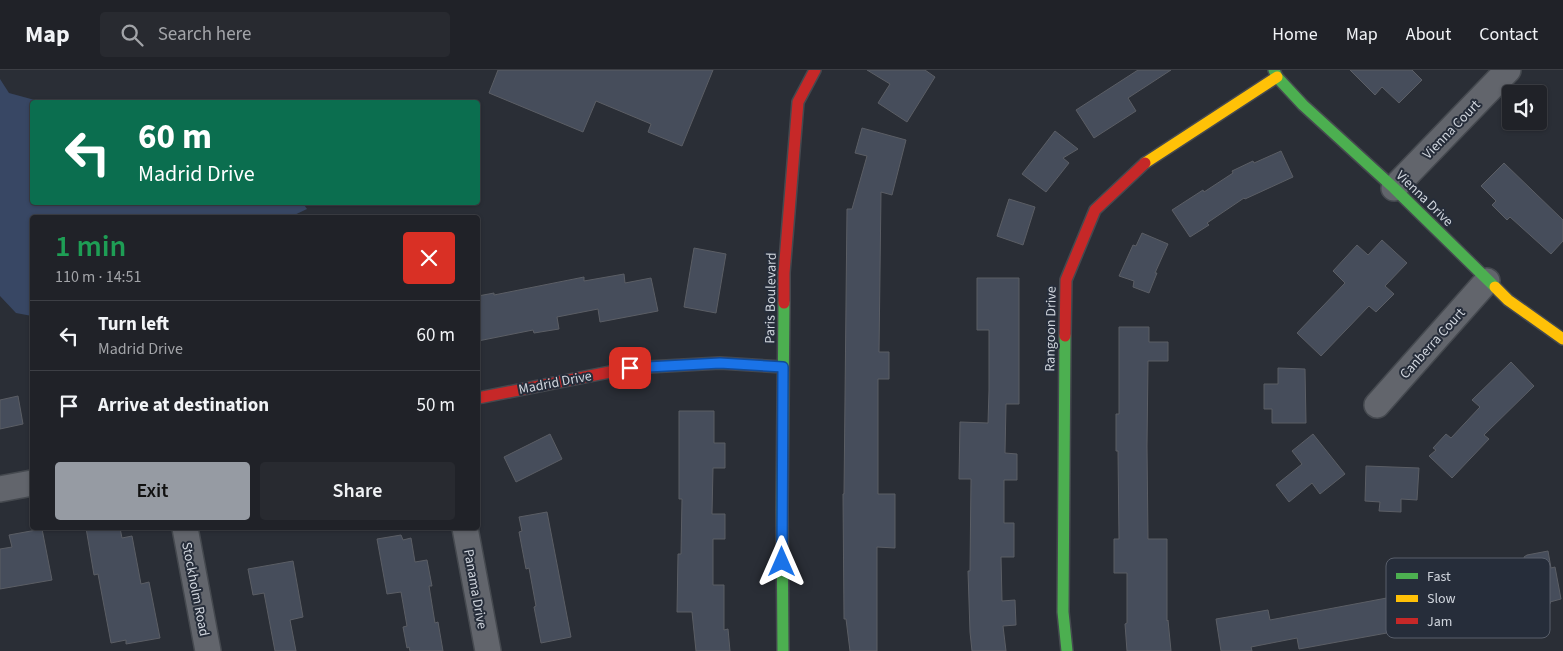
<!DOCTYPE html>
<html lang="en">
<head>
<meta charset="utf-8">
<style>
	:root { --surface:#202228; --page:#282a30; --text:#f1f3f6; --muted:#a2a4a8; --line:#3d3f45; --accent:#969ba3 }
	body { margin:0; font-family:"Source Sans 3",sans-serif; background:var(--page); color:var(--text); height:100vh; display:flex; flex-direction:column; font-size:19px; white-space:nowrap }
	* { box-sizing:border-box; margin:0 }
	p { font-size:16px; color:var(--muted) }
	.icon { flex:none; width:28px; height:28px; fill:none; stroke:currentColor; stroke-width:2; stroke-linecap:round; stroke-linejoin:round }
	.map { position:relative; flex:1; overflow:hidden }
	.sheet { position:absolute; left:30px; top:145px; width:450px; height:315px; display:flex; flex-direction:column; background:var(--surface); border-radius:5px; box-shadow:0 1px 4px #0004,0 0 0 1px var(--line) }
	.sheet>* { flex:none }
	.top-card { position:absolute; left:30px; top:30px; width:450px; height:105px; border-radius:5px; box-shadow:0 1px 4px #0004,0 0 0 1px var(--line); background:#0b6e4f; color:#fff; overflow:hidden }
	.controls { position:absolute; left:1502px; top:15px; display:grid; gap:10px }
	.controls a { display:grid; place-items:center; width:45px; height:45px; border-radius:5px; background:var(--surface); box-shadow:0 1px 4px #0004,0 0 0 1px var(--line); font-size:25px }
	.pin { position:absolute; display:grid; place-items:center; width:42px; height:42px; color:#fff; margin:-21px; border-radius:10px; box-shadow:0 2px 8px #0006 }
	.me { position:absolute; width:55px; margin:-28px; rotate:0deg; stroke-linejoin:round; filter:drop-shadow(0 0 4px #0008) }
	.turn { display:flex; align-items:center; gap:18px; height:105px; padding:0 25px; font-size:22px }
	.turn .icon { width:65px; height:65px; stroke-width:2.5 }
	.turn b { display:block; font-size:35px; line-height:42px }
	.round { display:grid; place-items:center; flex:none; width:52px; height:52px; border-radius:5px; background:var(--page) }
	.summary { display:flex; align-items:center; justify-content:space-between; height:85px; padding:0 25px }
	h1 { font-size:30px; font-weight:600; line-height:38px; color:#1e9e55 }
	.button { display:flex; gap:10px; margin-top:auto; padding:10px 25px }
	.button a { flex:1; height:58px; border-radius:5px; background:var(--accent); color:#111; font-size:20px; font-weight:600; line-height:58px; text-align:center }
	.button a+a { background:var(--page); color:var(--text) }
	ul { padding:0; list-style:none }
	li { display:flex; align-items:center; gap:15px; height:70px; padding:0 25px; border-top:1px solid var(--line) }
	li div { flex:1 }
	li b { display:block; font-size:19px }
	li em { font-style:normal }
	header { display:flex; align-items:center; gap:30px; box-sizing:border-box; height:70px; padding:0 25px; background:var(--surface); border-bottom:1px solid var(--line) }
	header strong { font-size:24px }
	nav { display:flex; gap:28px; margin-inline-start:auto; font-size:18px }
	.search { width:350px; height:45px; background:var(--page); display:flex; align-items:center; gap:12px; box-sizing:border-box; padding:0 18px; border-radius:5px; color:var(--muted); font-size:19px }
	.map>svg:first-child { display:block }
</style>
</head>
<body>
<header>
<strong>Map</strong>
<div class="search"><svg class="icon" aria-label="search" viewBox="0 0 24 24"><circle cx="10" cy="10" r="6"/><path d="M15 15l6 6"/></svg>Search here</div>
<nav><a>Home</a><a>Map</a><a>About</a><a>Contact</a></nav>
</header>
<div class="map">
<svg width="1563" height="581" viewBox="0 0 1563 581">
	<rect width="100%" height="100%" fill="#2a2e36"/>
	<path fill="#384764" d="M 0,9 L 9,23 L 42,32 L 32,32 L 32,132 L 302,132 L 307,139 L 288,148 L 32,148 L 32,246 L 16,243 L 0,226 Z"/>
	<path fill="#464d5b" stroke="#5b5e65" d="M 498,0 L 713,0 L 682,76 L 648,62 L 651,54 L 596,31 L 583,62 L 489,23 Z
		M 867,0 L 925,0 L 935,7 L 907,52 L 878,33 L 890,14 Z
		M 1138,0 L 1171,0 L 1128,28 L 1136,41 L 1094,68 L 1076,40 Z
		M 1350,0 L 1412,0 L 1422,10 L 1399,33 L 1382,17 L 1375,25 Z
		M 862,58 L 906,70 L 892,125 L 881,122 L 879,282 L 889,282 L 889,309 L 878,309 L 878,424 L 895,424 L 895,478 L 877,477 L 877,581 L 850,581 L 846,549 L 844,549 L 843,424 L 844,424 L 847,139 L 852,139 L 867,86 L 855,83 Z
		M 1055,61 L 1078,79 L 1063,88 L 1069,93 L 1046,122 L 1022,104 Z
		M 1281,81 L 1293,107 L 1245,129 L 1244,128 L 1207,153 L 1209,155 L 1190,167 L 1172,140 L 1203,120 L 1204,122 L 1233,103 L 1232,101 L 1253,91 L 1254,93 Z
		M 1504,93 L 1563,150 L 1563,171 L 1551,184 L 1510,147 L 1507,150 L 1492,135 L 1496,131 L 1481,116 Z
		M 1009,129 L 1035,137 L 1023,175 L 997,166 Z
		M 1142,163 L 1168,174 L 1155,203 L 1157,203 L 1149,223 L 1133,217 L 1134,211 L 1119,206 L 1133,175 L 1136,176 Z
		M 1382,170 L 1407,193 L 1385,216 L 1394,224 L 1376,242 L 1369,236 L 1321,286 L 1297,263 L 1345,213 L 1333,201 L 1357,175 L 1368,185 Z
		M 694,178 L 726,184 L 716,243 L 684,237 Z
		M 624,204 L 625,213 L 651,208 L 658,241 L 600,252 L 598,239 L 557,247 L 559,259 L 534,263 L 533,260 L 478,271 L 478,226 L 494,223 L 494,225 L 584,207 L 584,211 Z
		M 977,208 L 1019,208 L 1019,334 L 1006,334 L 1005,383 L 1017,384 L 1017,410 L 1004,410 L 1004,453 L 1014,453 L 1014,487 L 1001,487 L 1002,531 L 1015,530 L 1016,555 L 1003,556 L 1006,581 L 972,581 L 970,562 L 968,501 L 970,501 L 971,409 L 959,409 L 960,352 L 988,353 L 989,320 L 989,260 L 977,260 Z
		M 1119,257 L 1149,257 L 1149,272 L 1168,272 L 1168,291 L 1148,291 L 1147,376 L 1148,469 L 1167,469 L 1167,551 L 1168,550 L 1171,581 L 1127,581 L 1125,554 L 1127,553 L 1127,503 L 1114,503 L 1114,469 L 1119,469 L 1118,381 L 1116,381 L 1116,344 L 1119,344 Z
		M 1511,292 L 1534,316 L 1484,365 L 1489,369 L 1452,408 L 1429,386 L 1436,380 L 1433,378 L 1446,364 L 1451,368 L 1480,337 L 1472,330 Z
		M 1278,298 L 1305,299 L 1306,353 L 1272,353 L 1272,339 L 1264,339 L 1264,314 L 1278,314 Z
		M 18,326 L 23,354 L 0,359 L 0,330 Z
		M 679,341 L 714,341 L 714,373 L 725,373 L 725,398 L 713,398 L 712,444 L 725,444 L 725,469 L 713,469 L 713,515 L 724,515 L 724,560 L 728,559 L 730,581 L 696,581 L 692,542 L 677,542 L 678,484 L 681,484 L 682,429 L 679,429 Z
		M 550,364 L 562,389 L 516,412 L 504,387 Z
		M 1313,364 L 1345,404 L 1320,424 L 1312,413 L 1289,432 L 1276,415 L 1302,394 L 1292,381 Z
		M 1366,396 L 1419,398 L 1417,430 L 1401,429 L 1401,442 L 1379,441 L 1380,432 L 1365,431 Z
		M 547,442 L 571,567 L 541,573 L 534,537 L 536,536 L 529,498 L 526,499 L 519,462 L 522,461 L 519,447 Z
		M 86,458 L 120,458 L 122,468 L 132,466 L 141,514 L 149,512 L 160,568 L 126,574 L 126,570 L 111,573 L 98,504 L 94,505 Z
		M 42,459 L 52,510 L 0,519 L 0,479 L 12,477 L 9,465 Z
		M 401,465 L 403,470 L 411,468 L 415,492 L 427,490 L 432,516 L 429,516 L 435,553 L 438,552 L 443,581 L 410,581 L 409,577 L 407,578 L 403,557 L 407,556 L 401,522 L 387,524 L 377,469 Z
		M 1548,481 L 1551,498 L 1555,497 L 1561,529 L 1550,532 L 1551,533 L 1510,539 L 1508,530 L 1467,538 L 1469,548 L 1299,579 L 1297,568 L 1251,577 L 1252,581 L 1221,581 L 1216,549 L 1268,540 L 1270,550 L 1392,527 L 1390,518 L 1431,510 L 1484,500 L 1486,511 L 1527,503 L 1524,487 L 1527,485 Z
		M 293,491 L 303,547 L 290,550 L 296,581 L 275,581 L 264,523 L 253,525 L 248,499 Z"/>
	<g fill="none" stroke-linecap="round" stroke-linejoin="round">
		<defs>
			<path id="street" d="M 1394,118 L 1508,0
				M 1377,335 L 1487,211
				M 0,419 L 32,413
				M 185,458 L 208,581
				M 465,458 L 488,581"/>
			<path id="fast" d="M 1274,0 L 1277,7 L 1303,35 L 1394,118 L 1495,217
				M 1065,266 L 1063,542 L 1067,581
				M 783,581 L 782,439 L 784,233"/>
			<path id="slow" d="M 1145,93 L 1277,7
				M 1495,217 L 1508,230 L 1563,269"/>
			<path id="jam" d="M 784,233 L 784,203 L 798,32 L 815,0
				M 1065,266 L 1066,210 L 1095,140 L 1145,93
				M 478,328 L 630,298 L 720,293 L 783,297"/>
		</defs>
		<use href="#street" stroke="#45494f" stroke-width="28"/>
		<use href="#fast" stroke="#45494f" stroke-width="14"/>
		<use href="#slow" stroke="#45494f" stroke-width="14"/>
		<use href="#jam" stroke="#45494f" stroke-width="14"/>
		<use href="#street" stroke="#62656c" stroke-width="25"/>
		<use href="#fast" stroke="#4caf50" stroke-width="11"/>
		<use href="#slow" stroke="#ffc107" stroke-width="11"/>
		<use href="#jam" stroke="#c62828" stroke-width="11"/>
	</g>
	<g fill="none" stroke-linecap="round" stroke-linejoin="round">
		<defs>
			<path id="route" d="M 630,298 L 720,293 L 783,297 L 782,492"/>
		</defs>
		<use href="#route" stroke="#114b97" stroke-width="12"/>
		<use href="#route" stroke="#1a73e8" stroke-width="9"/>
	</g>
	<g text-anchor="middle" stroke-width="4" stroke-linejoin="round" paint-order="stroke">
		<g font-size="14" fill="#d0d5dd" stroke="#262d3a">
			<text transform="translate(1451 59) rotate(-46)" y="5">Vienna Court</text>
			<text transform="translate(1425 128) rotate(44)" y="5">Vienna Drive</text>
			<text transform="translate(770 228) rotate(-89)" y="5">Paris Boulevard</text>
			<text transform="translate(1050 259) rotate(-89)" y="5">Rangoon Drive</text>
			<text transform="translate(1432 273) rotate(-48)" y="5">Canberra Court</text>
			<text transform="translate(555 312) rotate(-11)" y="5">Madrid Drive</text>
			<text transform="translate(196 519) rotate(79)" y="5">Stockholm Road</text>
			<text transform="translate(476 519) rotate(80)" y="5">Panama Drive</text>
		</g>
	</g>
	<rect x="1386" y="488" width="164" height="80" rx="8" fill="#262d3a" stroke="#595f6b" stroke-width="1"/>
	<rect x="1396" y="503" width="22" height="6" fill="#4caf50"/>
	<rect x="1396" y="525" width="22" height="7" fill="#ffc107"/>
	<rect x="1396" y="548" width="22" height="6" fill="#c62828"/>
	<g font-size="14" fill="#d0d5dd">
		<text x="1427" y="511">Fast</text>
		<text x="1427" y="533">Slow</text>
		<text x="1427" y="556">Jam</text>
	</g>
</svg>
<div class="controls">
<a><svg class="icon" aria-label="sound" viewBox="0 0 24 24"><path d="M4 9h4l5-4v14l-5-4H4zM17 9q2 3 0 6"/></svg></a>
</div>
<div class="pin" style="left:630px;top:298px;background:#d93025"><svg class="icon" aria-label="arrive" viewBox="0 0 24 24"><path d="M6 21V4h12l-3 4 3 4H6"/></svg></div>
<svg class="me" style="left:782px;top:492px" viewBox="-20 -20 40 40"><path d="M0-17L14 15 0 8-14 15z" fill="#1a73e8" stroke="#fff" stroke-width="4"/></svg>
<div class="top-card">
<div class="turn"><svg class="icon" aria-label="left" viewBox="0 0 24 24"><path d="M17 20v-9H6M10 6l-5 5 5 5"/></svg><div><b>60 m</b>Madrid Drive</div></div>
</div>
<section class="sheet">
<div class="summary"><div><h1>1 min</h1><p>110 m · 14:51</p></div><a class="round" style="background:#d93025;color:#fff"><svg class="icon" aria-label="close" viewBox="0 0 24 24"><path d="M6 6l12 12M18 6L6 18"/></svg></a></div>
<ul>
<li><svg class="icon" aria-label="left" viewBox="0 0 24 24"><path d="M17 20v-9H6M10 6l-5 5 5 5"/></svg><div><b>Turn left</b><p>Madrid Drive</p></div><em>60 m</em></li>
<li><svg class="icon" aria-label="arrive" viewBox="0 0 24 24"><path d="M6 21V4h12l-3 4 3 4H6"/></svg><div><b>Arrive at destination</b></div><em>50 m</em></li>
</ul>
<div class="button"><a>Exit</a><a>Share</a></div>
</section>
</div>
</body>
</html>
